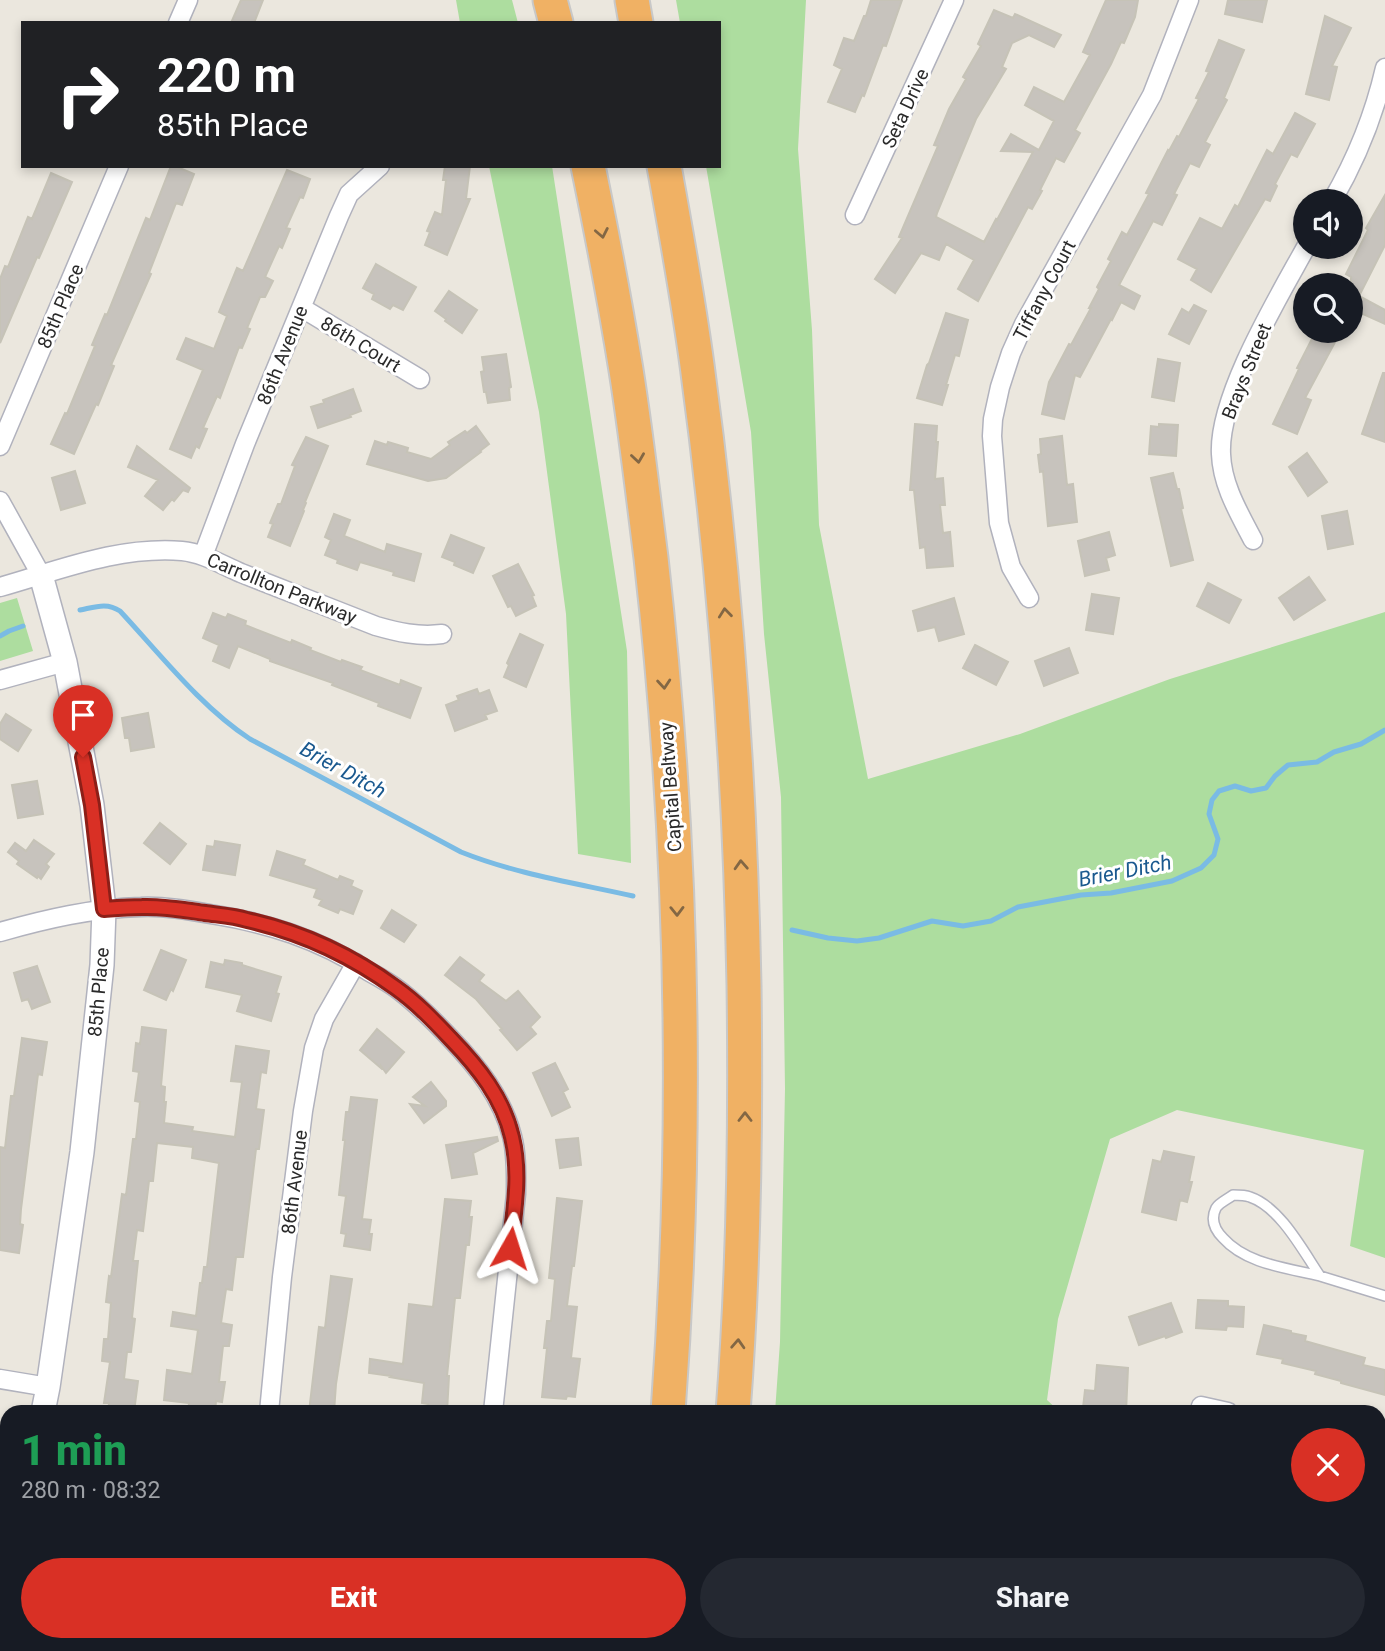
<!DOCTYPE html>
<html lang="en">
<head>
<meta charset="utf-8">
<style>
	:root { --surface:#171b24; --page:#242831; --text:#f1f3f6; --muted:#9ea1a6; --accent:#d93025 }
	body { margin:0; font-family:Roboto,sans-serif; background:var(--page); color:var(--text); height:100vh; display:flex; flex-direction:column; font-size:26px; white-space:nowrap }
	* { box-sizing:border-box; margin:0 }
	p { font-size:23px; color:var(--muted) }
	.icon { flex:none; width:38px; height:38px; fill:none; stroke:currentColor; stroke-width:2; stroke-linecap:round; stroke-linejoin:round }
	.map { position:relative; flex:1; overflow:hidden }
	.panel { position:absolute; left:0px; top:1405px; width:1386px; height:247px; display:flex; flex-direction:column; background:var(--surface); border-radius:21px 21px 0 0; box-shadow:0 4px 10px #0003 }
	.panel>* { flex:none }
	.top-card { position:absolute; left:21px; top:21px; width:700px; height:147px; border-radius:0px; box-shadow:0 4px 10px #0003; background:#202124; color:#fff; overflow:hidden }
	.controls { position:absolute; left:1293px; top:189px; display:grid; gap:14px }
	.controls a { display:grid; place-items:center; width:70px; height:70px; border-radius:50%; background:var(--surface); box-shadow:0 4px 10px #0003; font-size:35px }
	.pin { position:absolute; display:grid; place-items:center; width:60px; height:60px; color:#fff; margin:-72px -30px; border-radius:50% 50% 50% 0; rotate:-45deg; box-shadow:0 0 7px #0007 }
	.pin .icon { rotate:45deg }
	.me { position:absolute; width:77px; margin:-38px; rotate:6deg; stroke-linejoin:round; filter:drop-shadow(0 0 5px #0008) }
	.turn { display:flex; align-items:center; gap:24px; height:147px; padding:0 21px; font-size:32px }
	.turn .icon { width:91px; height:91px; stroke-width:2.5 }
	.turn b { display:block; font-size:49px; line-height:60px }
	.round { display:grid; place-items:center; flex:none; width:74px; height:74px; border-radius:37px; background:var(--page) }
	.overview { display:flex; align-items:center; justify-content:space-between; height:119px; padding:0 21px }
	h1 { font-size:42px; font-weight:800; line-height:52px; color:#1e9e55 }
	.primary-button { display:flex; gap:14px; margin-top:auto; padding:14px 21px }
	.primary-button a { flex:1; height:80px; border-radius:42px; background:var(--accent); color:#fff; font-size:28px; font-weight:800; line-height:80px; text-align:center }
	.primary-button a+a { background:var(--page); color:var(--text) }
	.map>svg:first-child { display:block }
</style>
</head>
<body>
<div class="map">
<svg width="1385" height="1651" viewBox="0 0 1385 1651">
	<rect width="100%" height="100%" fill="#ebe7de"/>
	<path fill="#addd9f" d="M 456,0 L 512,0 L 518,23 L 460,23 Z
		M 676,0 L 806,0 L 798,149 L 812,330 L 819,525 L 868,779 L 1020,734 L 1170,679 L 1385,612 L 1385,1258 L 1350,1246 L 1364,1150 L 1177,1110 L 1110,1139 L 1058,1319 L 1047,1400 L 1060,1412 L 775,1412 L 780,1342 L 785,1089 L 781,797 L 764,634 L 751,432 L 706,166 L 719,166 L 719,23 L 680,23 Z
		M 489,166 L 552,166 L 627,651 L 631,863 L 578,854 L 566,614 L 539,412 Z
		M 17,598 L 33,651 L 0,661 L 0,603 Z
		M 760,1645 L 1201,1645 L 1200,1651 L 760,1651 Z"/>
	<g fill="none" stroke-linecap="round" stroke-linejoin="round">
		<path stroke="#7abbe4" stroke-width="5" d="M 80,610 C 95,607 107,602 120,611 C 160,654 201,707 250,739 L 461,852 C 516,874 575,883 633,896
			M 0,636 L 9,631 L 23,626
			M 792,930 L 828,938 L 857,941 L 879,938 L 932,921 L 963,926 L 991,921 L 1018,907 L 1081,895 L 1111,893 L 1172,881 L 1201,868 L 1214,855 L 1218,839 L 1209,814 L 1212,800 L 1219,791 L 1235,786 L 1251,791 L 1266,788 L 1275,776 L 1288,765 L 1317,762 L 1334,752 L 1361,744 L 1385,730"/>
	</g>
	<path fill="#c7c3bd" stroke="#c6c3b7" stroke-width="2" d="M 241,0 L 263,0 L 254,23 L 231,23 Z
		M 871,0 L 902,0 L 886,46 L 883,45 L 864,96 L 862,95 L 855,112 L 828,102 L 842,69 L 834,65 L 844,38 L 854,41 L 864,16 L 866,16 Z
		M 1106,0 L 1138,0 L 1135,17 L 1124,43 L 1121,42 L 1111,64 L 1075,130 L 1080,133 L 1064,162 L 1056,158 L 1040,190 L 1042,191 L 1032,209 L 1028,207 L 978,301 L 958,289 L 974,260 L 946,244 L 939,260 L 921,253 L 895,293 L 875,279 L 902,238 L 899,237 L 938,146 L 934,145 L 949,109 L 966,79 L 963,77 L 981,46 L 978,44 L 994,10 L 1013,18 L 1015,14 L 1061,35 L 1054,47 L 1029,35 L 1012,43 L 1002,67 L 1006,69 L 976,119 L 937,213 L 936,217 L 984,242 L 996,219 L 997,220 L 1033,152 L 1001,151 L 1011,134 L 1039,150 L 1054,121 L 1025,105 L 1034,87 L 1064,102 L 1090,55 L 1083,52 Z
		M 1228,0 L 1267,0 L 1262,22 L 1225,14 Z
		M 1325,16 L 1351,28 L 1332,66 L 1337,67 L 1329,100 L 1306,94 Z
		M 1219,40 L 1244,50 L 1224,98 L 1227,100 L 1205,142 L 1210,145 L 1199,167 L 1190,163 L 1174,194 L 1177,195 L 1162,225 L 1153,221 L 1119,285 L 1140,296 L 1134,309 L 1121,302 L 1112,320 L 1111,319 L 1080,377 L 1075,375 L 1064,419 L 1042,414 L 1049,382 L 1069,344 L 1071,345 L 1091,308 L 1089,308 L 1099,289 L 1097,287 L 1111,261 L 1108,259 L 1122,232 L 1127,235 L 1149,194 L 1146,193 L 1168,150 L 1169,151 L 1177,136 L 1179,137 L 1199,99 L 1196,98 L 1209,72 L 1206,71 Z
		M 1295,113 L 1315,124 L 1297,157 L 1291,154 L 1275,184 L 1277,186 L 1270,201 L 1265,199 L 1211,292 L 1191,280 L 1197,269 L 1178,259 L 1200,218 L 1222,229 L 1235,205 L 1238,207 L 1267,150 L 1273,154 Z
		M 171,166 L 175,166 L 194,174 L 182,205 L 176,203 L 149,273 L 151,274 L 111,365 L 114,366 L 98,405 L 96,404 L 74,454 L 51,444 L 65,413 L 67,414 L 95,346 L 92,345 L 105,314 L 107,315 L 146,218 L 150,220 Z
		M 445,166 L 470,166 L 466,199 L 470,199 L 447,255 L 425,245 L 430,232 L 427,231 L 435,212 L 442,215 L 446,180 L 443,180 Z
		M 287,170 L 310,179 L 303,198 L 300,197 L 286,228 L 290,229 L 282,248 L 279,246 L 265,277 L 273,281 L 265,297 L 260,297 L 247,328 L 250,329 L 242,348 L 239,347 L 220,398 L 217,396 L 203,428 L 207,429 L 199,448 L 196,446 L 191,458 L 170,449 L 203,370 L 177,359 L 186,338 L 214,349 L 227,316 L 219,312 L 237,268 L 243,271 Z
		M 51,173 L 72,182 L 39,258 L 37,257 L 0,343 L 0,279 L 5,266 L 8,267 L 28,217 L 32,219 Z
		M 1385,195 L 1385,245 L 1359,296 L 1385,310 L 1385,324 L 1352,309 L 1351,311 L 1351,277 L 1346,274 L 1368,230 L 1366,228 Z
		M 376,264 L 416,287 L 403,310 L 393,305 L 390,309 L 372,299 L 374,294 L 363,288 Z
		M 449,291 L 477,310 L 462,333 L 445,321 L 446,319 L 435,311 Z
		M 1194,305 L 1206,311 L 1189,344 L 1169,334 L 1182,309 L 1189,313 Z
		M 946,313 L 968,320 L 959,356 L 955,355 L 946,385 L 948,385 L 942,405 L 917,398 L 927,365 L 929,363 Z
		M 1316,331 L 1341,331 L 1305,398 L 1311,400 L 1297,434 L 1273,424 L 1299,369 L 1297,368 Z
		M 506,354 L 511,387 L 509,388 L 510,400 L 488,403 L 486,392 L 484,392 L 481,372 L 484,371 L 482,357 Z
		M 1158,359 L 1180,363 L 1174,401 L 1152,397 Z
		M 1383,373 L 1385,373 L 1385,442 L 1362,434 Z
		M 353,389 L 361,411 L 350,415 L 351,417 L 318,428 L 311,407 L 324,403 L 323,400 Z
		M 915,424 L 937,426 L 936,442 L 938,442 L 935,479 L 943,478 L 945,505 L 940,505 L 943,533 L 950,532 L 953,566 L 927,568 L 925,547 L 920,548 L 914,490 L 910,490 Z
		M 1159,424 L 1178,425 L 1176,456 L 1149,454 L 1151,426 L 1159,427 Z
		M 476,426 L 489,444 L 480,451 L 481,452 L 446,478 L 428,481 L 367,464 L 375,441 L 387,445 L 388,442 L 408,448 L 407,452 L 431,459 L 450,445 L 448,442 L 465,431 L 467,433 Z
		M 1062,436 L 1067,485 L 1073,484 L 1077,522 L 1048,526 L 1043,471 L 1040,472 L 1038,455 L 1041,454 L 1040,439 Z
		M 306,437 L 328,446 L 305,502 L 306,503 L 303,510 L 304,511 L 290,546 L 268,537 L 273,524 L 270,523 L 278,504 L 281,504 L 295,466 L 292,465 Z
		M 137,446 L 190,488 L 188,492 L 183,490 L 174,501 L 172,499 L 163,510 L 145,496 L 158,480 L 128,467 Z
		M 1307,453 L 1327,482 L 1308,496 L 1289,467 Z
		M 75,471 L 85,503 L 61,510 L 52,478 Z
		M 1173,473 L 1177,489 L 1179,489 L 1183,508 L 1181,509 L 1193,560 L 1171,566 L 1151,478 Z
		M 1347,511 L 1353,544 L 1328,549 L 1322,516 Z
		M 334,514 L 350,520 L 344,536 L 385,552 L 387,544 L 421,554 L 414,581 L 393,575 L 394,572 L 360,562 L 357,570 L 337,563 L 338,560 L 325,555 L 331,540 L 325,537 Z
		M 1109,532 L 1115,555 L 1106,558 L 1109,570 L 1085,576 L 1078,541 Z
		M 451,535 L 484,548 L 473,573 L 454,565 L 455,562 L 442,557 Z
		M 518,564 L 534,595 L 532,596 L 536,606 L 516,616 L 511,606 L 508,607 L 493,576 Z
		M 1309,577 L 1325,600 L 1294,620 L 1279,598 Z
		M 1208,583 L 1241,600 L 1229,623 L 1197,606 Z
		M 1092,594 L 1119,598 L 1113,634 L 1086,630 Z
		M 954,598 L 964,634 L 939,641 L 935,627 L 918,631 L 913,611 Z
		M 213,613 L 226,618 L 228,614 L 246,621 L 245,625 L 291,643 L 292,640 L 311,648 L 310,650 L 341,662 L 342,660 L 362,667 L 360,670 L 400,685 L 401,680 L 421,688 L 410,718 L 378,706 L 379,703 L 332,685 L 333,683 L 270,661 L 270,659 L 238,646 L 229,668 L 213,661 L 219,645 L 203,638 Z
		M 520,634 L 543,645 L 526,687 L 504,677 L 509,665 L 507,663 Z
		M 975,645 L 1008,662 L 996,685 L 963,668 Z
		M 1069,648 L 1078,673 L 1044,686 L 1035,661 Z
		M 477,689 L 479,694 L 489,690 L 497,711 L 485,715 L 487,719 L 455,731 L 446,705 L 459,700 L 457,696 Z
		M 148,713 L 154,747 L 131,751 L 129,738 L 125,738 L 122,718 Z
		M 6,714 L 31,730 L 18,751 L 0,739 L 0,724 Z
		M 37,781 L 43,814 L 18,818 L 12,785 Z
		M 160,823 L 186,844 L 170,864 L 144,843 Z
		M 34,840 L 54,854 L 46,864 L 49,867 L 41,879 L 38,876 L 37,878 L 17,864 L 19,861 L 8,852 L 15,843 L 26,851 Z
		M 215,841 L 240,845 L 235,875 L 203,870 L 207,846 L 214,847 Z
		M 277,851 L 305,860 L 303,865 L 338,880 L 340,876 L 353,881 L 351,886 L 362,891 L 353,914 L 340,909 L 338,913 L 319,905 L 322,900 L 314,897 L 317,889 L 270,875 Z
		M 392,910 L 416,925 L 404,942 L 381,928 Z
		M 161,950 L 186,960 L 173,991 L 171,989 L 166,1000 L 144,990 Z
		M 460,957 L 484,975 L 479,981 L 506,1001 L 518,991 L 540,1017 L 530,1027 L 536,1034 L 517,1050 L 500,1030 L 502,1029 L 476,999 L 445,975 Z
		M 225,960 L 242,963 L 242,965 L 281,977 L 276,993 L 279,994 L 271,1021 L 237,1011 L 242,995 L 206,987 L 211,962 L 224,965 Z
		M 37,966 L 50,1002 L 32,1009 L 28,999 L 22,1001 L 14,973 Z
		M 142,1027 L 166,1030 L 161,1086 L 165,1087 L 164,1102 L 166,1102 L 164,1123 L 193,1127 L 192,1131 L 235,1137 L 242,1082 L 231,1081 L 236,1046 L 269,1051 L 266,1073 L 261,1072 L 256,1109 L 264,1110 L 259,1149 L 256,1149 L 243,1257 L 236,1257 L 232,1290 L 226,1289 L 221,1323 L 232,1325 L 229,1346 L 223,1346 L 219,1382 L 225,1382 L 222,1402 L 216,1401 L 215,1412 L 188,1412 L 189,1403 L 164,1400 L 167,1370 L 192,1374 L 198,1330 L 171,1326 L 173,1312 L 196,1316 L 200,1283 L 202,1283 L 204,1267 L 207,1267 L 219,1163 L 192,1158 L 193,1147 L 157,1143 L 153,1181 L 149,1181 L 143,1231 L 137,1230 L 133,1261 L 138,1261 L 132,1318 L 135,1319 L 131,1352 L 127,1352 L 124,1379 L 138,1381 L 134,1412 L 108,1412 L 109,1403 L 104,1403 L 110,1362 L 102,1361 L 104,1339 L 108,1339 L 111,1303 L 106,1302 L 109,1276 L 111,1277 L 122,1194 L 126,1195 L 133,1139 L 136,1139 L 140,1102 L 135,1101 L 139,1072 L 133,1071 L 136,1043 L 140,1044 Z
		M 377,1029 L 404,1052 L 386,1073 L 381,1066 L 381,1068 L 360,1050 Z
		M 22,1038 L 47,1042 L 42,1075 L 38,1074 L 21,1209 L 20,1224 L 23,1225 L 19,1253 L 0,1250 L 0,1147 L 5,1148 L 11,1096 L 14,1096 Z
		M 555,1063 L 568,1089 L 563,1092 L 570,1107 L 552,1116 L 533,1073 Z
		M 431,1082 L 446,1101 L 446,1106 L 424,1123 L 410,1104 L 425,1106 L 413,1097 Z
		M 351,1097 L 377,1100 L 362,1219 L 371,1220 L 369,1234 L 372,1234 L 370,1250 L 344,1246 L 346,1234 L 341,1233 L 346,1196 L 339,1195 L 345,1140 L 343,1140 L 346,1112 L 349,1112 Z
		M 497,1137 L 498,1141 L 473,1153 L 477,1174 L 452,1178 L 446,1145 Z
		M 578,1138 L 581,1165 L 560,1168 L 556,1140 Z
		M 1164,1151 L 1194,1157 L 1189,1182 L 1192,1182 L 1187,1202 L 1180,1200 L 1176,1220 L 1142,1212 L 1153,1160 L 1161,1162 Z
		M 557,1198 L 582,1201 L 574,1266 L 572,1266 L 567,1306 L 577,1307 L 571,1358 L 580,1359 L 575,1397 L 567,1396 L 566,1399 L 542,1397 L 547,1348 L 544,1348 L 547,1321 L 551,1321 L 555,1279 L 549,1278 Z
		M 445,1199 L 471,1201 L 469,1217 L 472,1217 L 469,1245 L 466,1245 L 460,1298 L 455,1298 L 447,1376 L 449,1376 L 447,1412 L 427,1412 L 428,1404 L 422,1403 L 424,1383 L 390,1377 L 391,1376 L 369,1373 L 370,1359 L 403,1364 L 409,1304 L 433,1307 Z
		M 331,1276 L 352,1279 L 336,1384 L 334,1412 L 309,1412 L 319,1327 L 325,1328 Z
		M 1198,1300 L 1228,1301 L 1228,1306 L 1244,1307 L 1243,1327 L 1227,1326 L 1226,1330 L 1196,1328 Z
		M 1171,1303 L 1182,1332 L 1166,1338 L 1165,1336 L 1139,1345 L 1129,1317 Z
		M 1264,1325 L 1291,1331 L 1291,1333 L 1306,1336 L 1305,1341 L 1365,1358 L 1363,1365 L 1385,1370 L 1385,1395 L 1341,1383 L 1341,1381 L 1315,1374 L 1316,1371 L 1282,1363 L 1283,1359 L 1257,1354 Z
		M 1097,1365 L 1128,1368 L 1126,1412 L 1083,1408 L 1085,1390 L 1095,1391 Z"/>
	<g fill="none" stroke-linecap="round" stroke-linejoin="round">
		<defs>
			<path id="service" d="M 1233,1195 C 1238,1195 1245,1195 1250,1197 C 1280,1207 1303,1251 1320,1276 C 1287,1268 1246,1264 1223,1238 C 1215,1230 1210,1220 1216,1208 C 1219,1203 1228,1199 1233,1195 Z
				M 1320,1276 L 1385,1296"/>
			<path id="minor" d="M 178,23 L 188,0
				M 1332,201 C 1357,158 1374,116 1385,68
				M 855,215 L 954,0
				M 302,308 L 420,379
				M 0,446 L 119,166
				M 0,501 L 41,575
				M 1253,540 C 1239,513 1222,485 1221,454 C 1218,397 1278,298 1306,247
				M 203,556 L 245,444 L 339,216 L 349,194 L 380,166
				M 0,587 C 60,570 118,546 182,551 C 203,553 222,565 241,573 C 286,591 331,608 376,626 C 397,632 418,637 442,634
				M 1029,598 L 1011,567 L 999,523 L 992,436 L 993,419 L 1000,387 L 1011,353 L 1024,324 L 1152,95 L 1189,0
				M 0,680 L 65,662
				M 0,932 C 46,919 93,908 141,907 C 164,906 187,910 210,914 C 268,923 318,939 368,971 C 379,977 390,983 400,991 C 418,1005 434,1021 450,1038 C 477,1066 502,1097 512,1136 C 517,1155 516,1175 516,1194 L 493,1412
				M 0,1379 L 48,1387
				M 1201,1406 L 1228,1412
				M 269,1412 L 282,1277 L 303,1111 L 314,1048 L 324,1019 L 356,963
				M 1379,1447 L 1385,1448
				M 191,1651 L 195,1645
				M 462,1651 L 463,1645"/>
			<path id="tertiary" d="M 41,575 L 65,662 L 92,805 L 104,909 L 102,965 L 82,1152 L 48,1387 L 43,1412
				M 0,1521 L 7,1509"/>
			<path id="motorway" d="M 550,0 L 556,23
				M 632,0 L 636,23
				M 588,166 C 602,234 615,302 626,370 C 636,433 643,495 651,558 C 683,841 689,1128 668,1412
				M 664,166 C 676,232 688,298 697,365 C 725,570 740,778 744,985 C 746,1128 744,1270 733,1412
				M 645,1651 L 646,1645
				M 709,1651 L 710,1645"/>
		</defs>
		<use href="#service" stroke="#b1b2bd" stroke-width="12"/>
		<use href="#minor" stroke="#b1b2bd" stroke-width="21"/>
		<use href="#tertiary" stroke="#b1b2bd" stroke-width="26"/>
		<use href="#motorway" stroke="#c8c8c8" stroke-width="37"/>
		<use href="#service" stroke="#fff" stroke-width="9"/>
		<use href="#minor" stroke="#fff" stroke-width="18"/>
		<use href="#tertiary" stroke="#fff" stroke-width="23"/>
		<use href="#motorway" stroke="#f0b164" stroke-width="33"/>
	</g>
	<defs><path id="oneway-chevron" d="M-2-3.5L2.5 0L-2 3.5" fill="none" stroke-width="1.6" stroke-linecap="round" stroke-linejoin="round" transform="scale(1.75)"/></defs>
	<g stroke="#836744">
		<use href="#oneway-chevron" transform="translate(602 233) rotate(79)"/>
		<use href="#oneway-chevron" transform="translate(638 458) rotate(82)"/>
		<use href="#oneway-chevron" transform="translate(725 613) rotate(-96)"/>
		<use href="#oneway-chevron" transform="translate(664 684) rotate(85)"/>
		<use href="#oneway-chevron" transform="translate(741 865) rotate(-93)"/>
		<use href="#oneway-chevron" transform="translate(677 911) rotate(89)"/>
		<use href="#oneway-chevron" transform="translate(745 1117) rotate(-90)"/>
		<use href="#oneway-chevron" transform="translate(738 1344) rotate(-87)"/>
	</g>
	<g fill="none" stroke-linecap="round" stroke-linejoin="round">
		<defs>
			<path id="route" d="M 83,757 L 92,805 L 104,909 C 117,908 129,907 142,907 C 163,906 184,910 205,913 C 219,915 234,916 247,920 C 301,932 352,956 396,988 C 417,1003 434,1021 451,1039 C 478,1067 503,1098 512,1137 C 521,1174 514,1212 510,1248"/>
		</defs>
		<use href="#route" stroke="#8d1f18" stroke-width="18"/>
		<use href="#route" stroke="#d93025" stroke-width="12"/>
	</g>
	<g text-anchor="middle" stroke-width="6" stroke-linejoin="round" paint-order="stroke">
		<g font-size="19" fill="#2a2a2a" stroke="#fff">
			<text transform="translate(905 108) rotate(-65)" y="7">Seta Drive</text>
			<text transform="translate(1044 290) rotate(-62)" y="7">Tiffany Court</text>
			<text transform="translate(60 306) rotate(-67)" y="7">85th Place</text>
			<text transform="translate(361 344) rotate(31)" y="7">86th Court</text>
			<text transform="translate(282 355) rotate(-68)" y="7">86th Avenue</text>
			<text transform="translate(1246 371) rotate(-68)" y="7">Brays Street</text>
			<text transform="translate(282 588) rotate(22)" y="7">Carrollton Parkway</text>
			<text transform="translate(670 787) rotate(-94)" y="7">Capital Beltway</text>
			<text transform="translate(98 992) rotate(-85)" y="7">85th Place</text>
			<text transform="translate(294 1182) rotate(-83)" y="7">86th Avenue</text>
		</g>
		<g font-size="21" font-style="italic" fill="#1a598f" stroke="#fff">
			<text transform="translate(343 770) rotate(29)" y="7">Brier Ditch</text>
			<text transform="translate(1125 871) rotate(-11)" y="7">Brier Ditch</text>
		</g>
	</g>
</svg>
<div class="controls">
<a><svg class="icon" aria-label="sound" viewBox="0 0 24 24"><path d="M4 9h4l5-4v14l-5-4H4zM17 9q2 3 0 6"/></svg></a>
<a><svg class="icon" aria-label="search" viewBox="0 0 24 24"><circle cx="10" cy="10" r="6"/><path d="M15 15l6 6"/></svg></a>
</div>
<div class="pin" style="left:83px;top:757px;background:#d93025"><svg class="icon" aria-label="arrive" viewBox="0 0 24 24"><path d="M6 21V4h12l-3 4 3 4H6"/></svg></div>
<svg class="me" style="left:510px;top:1248px" viewBox="-20 -20 40 40"><path d="M0-17L14 15 0 8-14 15z" fill="#d93025" stroke="#fff" stroke-width="4"/></svg>
<div class="top-card">
<div class="turn"><svg class="icon" aria-label="right" viewBox="0 0 24 24"><path d="M7 20v-9h11M14 6l5 5-5 5"/></svg><div><b>220 m</b>85th Place</div></div>
</div>
<section class="panel">
<div class="overview"><div><h1>1 min</h1><p>280 m · 08:32</p></div><a class="round" style="background:#d93025;color:#fff"><svg class="icon" aria-label="close" viewBox="0 0 24 24"><path d="M6 6l12 12M18 6L6 18"/></svg></a></div>
<div class="primary-button"><a>Exit</a><a>Share</a></div>
</section>
</div>
</body>
</html>
